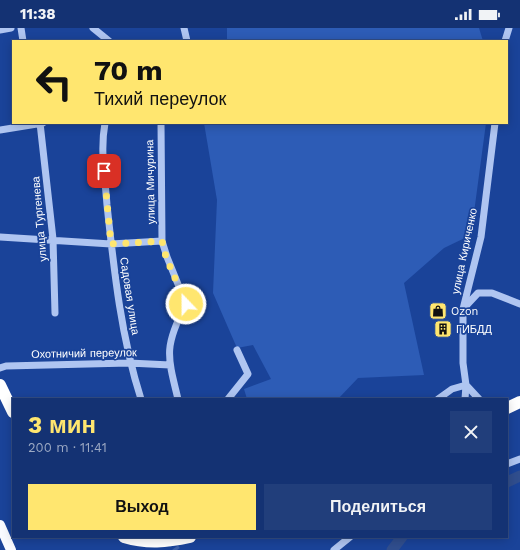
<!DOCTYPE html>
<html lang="ru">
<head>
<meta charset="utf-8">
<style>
	:root { --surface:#143273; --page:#213e7b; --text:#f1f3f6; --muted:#9daac4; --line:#334d85; --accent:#ffe66f }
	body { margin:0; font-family:"Work Sans",sans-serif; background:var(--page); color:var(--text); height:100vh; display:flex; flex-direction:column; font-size:15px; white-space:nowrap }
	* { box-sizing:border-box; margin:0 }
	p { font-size:13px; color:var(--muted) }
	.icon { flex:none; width:22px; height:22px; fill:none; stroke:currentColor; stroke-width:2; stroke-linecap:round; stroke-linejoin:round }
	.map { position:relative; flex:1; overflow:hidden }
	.details { position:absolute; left:12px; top:370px; width:496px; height:140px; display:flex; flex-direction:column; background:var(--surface); border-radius:0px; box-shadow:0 2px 10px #0003,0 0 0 1px var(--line) }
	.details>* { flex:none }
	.guide { position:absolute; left:12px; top:12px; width:496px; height:84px; border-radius:0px; box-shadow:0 2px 10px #0003,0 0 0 1px var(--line); background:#ffe66f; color:#111; overflow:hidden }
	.pin { position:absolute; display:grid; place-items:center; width:34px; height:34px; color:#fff; margin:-17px; border-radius:8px; box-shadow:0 2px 6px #0006 }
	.me { position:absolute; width:44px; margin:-22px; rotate:338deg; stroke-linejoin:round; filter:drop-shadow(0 0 3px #0008) }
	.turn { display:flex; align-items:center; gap:14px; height:84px; padding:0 16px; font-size:18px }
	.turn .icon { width:52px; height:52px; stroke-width:2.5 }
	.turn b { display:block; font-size:28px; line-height:34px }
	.round { display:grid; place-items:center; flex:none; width:42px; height:42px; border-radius:0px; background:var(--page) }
	.summary { display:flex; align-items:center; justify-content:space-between; height:68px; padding:0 16px }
	h1 { font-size:24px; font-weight:700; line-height:30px; color:var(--accent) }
	.cta { display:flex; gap:8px; margin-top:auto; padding:8px 16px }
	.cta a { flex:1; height:46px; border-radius:0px; background:var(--accent); color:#111; font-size:16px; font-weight:700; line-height:46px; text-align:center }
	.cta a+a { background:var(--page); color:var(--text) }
	.status { display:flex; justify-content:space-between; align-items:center; height:28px; padding:0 20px; background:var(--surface); direction:ltr }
	.status svg { height:11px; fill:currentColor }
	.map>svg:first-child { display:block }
</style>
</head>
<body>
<div class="status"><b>11:38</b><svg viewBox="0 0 49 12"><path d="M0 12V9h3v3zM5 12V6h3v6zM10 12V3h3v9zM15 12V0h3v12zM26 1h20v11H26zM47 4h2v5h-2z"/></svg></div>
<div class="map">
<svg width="520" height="522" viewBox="0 0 520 522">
	<rect width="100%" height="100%" fill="#1a4399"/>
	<path fill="#2d5cb6" d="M 227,0 L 479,0 L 483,13 L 227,13 Z
		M 204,95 L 486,95 L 471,207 L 444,220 L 404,255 L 424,347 L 358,350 L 338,371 L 247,371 L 244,361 L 271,351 L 253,317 L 237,320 L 213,265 L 217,172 Z"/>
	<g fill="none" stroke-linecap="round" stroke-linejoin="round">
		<path stroke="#304e8e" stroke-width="11" d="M 507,454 L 520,448
			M 392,522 L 402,509"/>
		<path stroke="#3c5fa8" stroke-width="7" stroke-dasharray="7 3.5" stroke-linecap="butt" d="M 169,511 L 177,522"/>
		<path stroke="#afc5f1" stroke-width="7" d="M 21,0 L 23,13
			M 93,0 L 109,13
			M 184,0 L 187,13
			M 0,2 L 11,0
			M 505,13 L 509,0
			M 40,95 L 53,211 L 55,285
			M 105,95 C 100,122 105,149 107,177 C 114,242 121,309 141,371
			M 161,95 L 162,213 L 167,229 L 186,276 C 164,318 167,327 178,371
			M 0,102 L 43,95
			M 0,209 L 111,216 L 162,213
			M 463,281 L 478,265 L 492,265 L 520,276
			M 0,340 L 6,338 L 129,335 L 170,337
			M 466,357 L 479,371
			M 228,371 L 248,346 L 237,322
			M 438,371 L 452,361 L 466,357
			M 465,371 L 466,357 L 463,335 L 463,281 L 481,209 L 495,95
			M 507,436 L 520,431
			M 334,522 L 350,509"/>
		<path stroke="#f9faff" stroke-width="10" d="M 0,497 L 11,522"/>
		<path stroke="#fff" stroke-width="12" d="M 0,357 L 13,384
			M 507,380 L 520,374
			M 124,509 C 147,516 167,514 190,509"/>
	</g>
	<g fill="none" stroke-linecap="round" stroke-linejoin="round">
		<path stroke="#ffe66f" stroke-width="7" stroke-dasharray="0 12.6" d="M 104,143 L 111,216 L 162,213 L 166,229 L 186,276"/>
	</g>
	<defs>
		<symbol id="shop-square" viewBox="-11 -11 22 22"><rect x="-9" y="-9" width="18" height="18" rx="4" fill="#ffe66f" stroke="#1a4399"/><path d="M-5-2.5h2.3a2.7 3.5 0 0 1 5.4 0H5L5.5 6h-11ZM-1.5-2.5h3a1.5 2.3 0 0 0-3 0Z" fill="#111"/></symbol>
		<symbol id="building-square" viewBox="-11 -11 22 22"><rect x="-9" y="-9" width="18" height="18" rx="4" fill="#ffe66f" stroke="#1a4399"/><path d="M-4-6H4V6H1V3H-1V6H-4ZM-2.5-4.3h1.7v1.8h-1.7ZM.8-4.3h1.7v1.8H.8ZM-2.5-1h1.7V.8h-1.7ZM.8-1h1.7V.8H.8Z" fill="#111"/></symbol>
	</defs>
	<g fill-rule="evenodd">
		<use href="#shop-square" x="428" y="273" width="20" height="20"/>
		<use href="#building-square" x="433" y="291" width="20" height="20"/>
	</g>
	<g text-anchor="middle" stroke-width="3.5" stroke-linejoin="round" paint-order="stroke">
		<g font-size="11" fill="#fff" stroke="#1a4399">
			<text transform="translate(150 154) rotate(-91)" y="4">улица Мичурина</text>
			<text transform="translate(39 191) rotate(-95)" y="4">улица Тургенева</text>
			<text transform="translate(464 223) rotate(-78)" y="4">улица Кириченко</text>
			<text transform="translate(130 268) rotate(81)" y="4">Садовая улица</text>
			<text transform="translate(84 325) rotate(-1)" y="4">Охотничий переулок</text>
		</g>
		<g font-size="11" fill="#fff" stroke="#1a4399" text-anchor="start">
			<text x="451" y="287">Ozon</text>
			<text x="456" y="305">ГИБДД</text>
		</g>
	</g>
</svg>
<div class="pin" style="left:104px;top:143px;background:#d93025"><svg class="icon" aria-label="arrive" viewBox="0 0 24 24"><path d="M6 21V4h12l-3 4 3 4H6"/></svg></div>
<svg class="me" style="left:186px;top:276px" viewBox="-20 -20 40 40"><circle r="17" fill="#ffe66f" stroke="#fff" stroke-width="3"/><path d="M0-11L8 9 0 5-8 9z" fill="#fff"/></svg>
<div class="guide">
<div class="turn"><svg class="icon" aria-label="left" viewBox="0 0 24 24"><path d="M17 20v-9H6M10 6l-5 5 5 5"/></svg><div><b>70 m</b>Тихий переулок</div></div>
</div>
<section class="details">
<div class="summary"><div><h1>3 мин</h1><p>200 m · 11:41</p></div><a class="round"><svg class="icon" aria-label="close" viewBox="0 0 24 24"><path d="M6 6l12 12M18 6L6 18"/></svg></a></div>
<div class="cta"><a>Выход</a><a>Поделиться</a></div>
</section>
</div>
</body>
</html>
